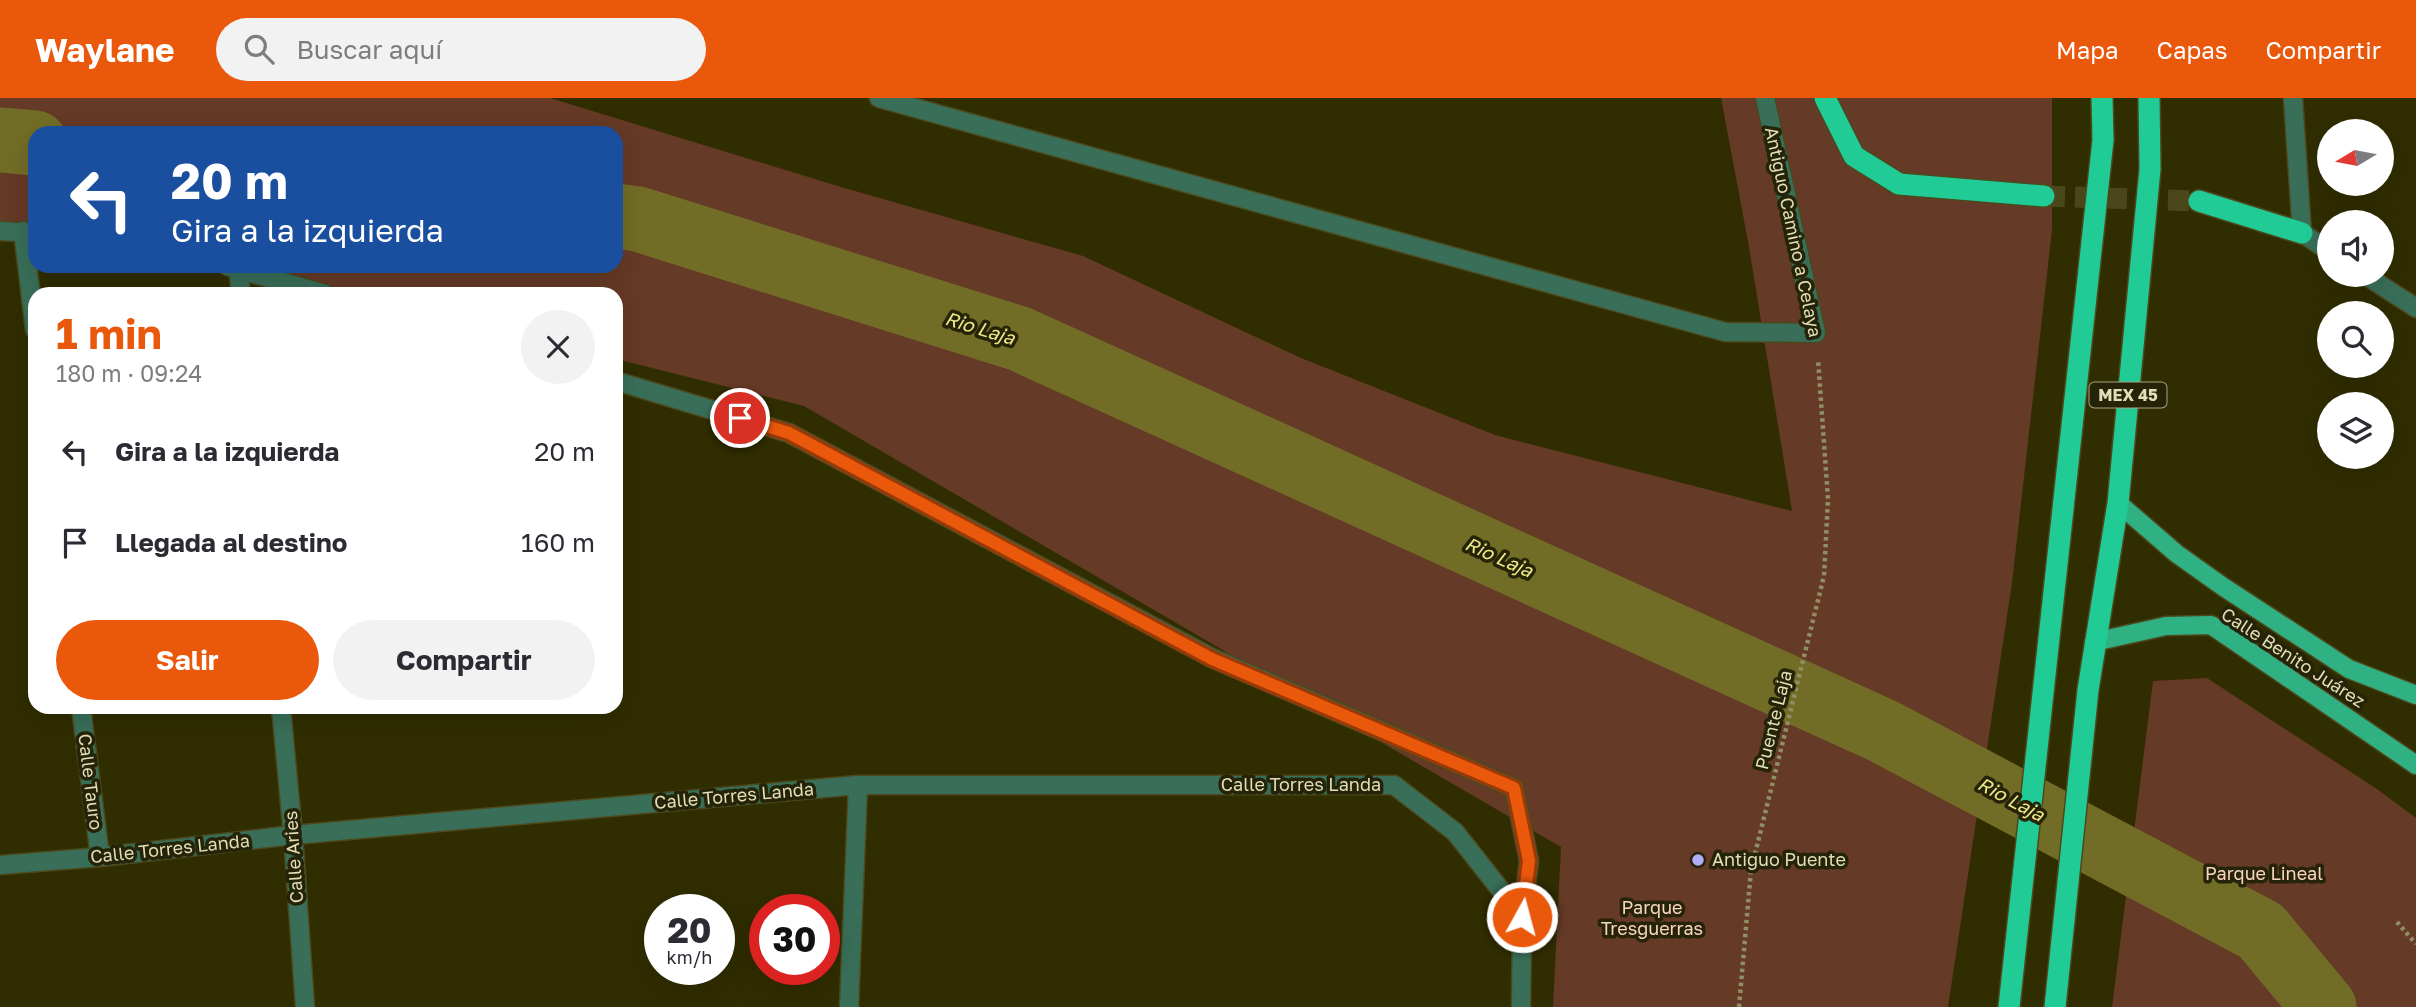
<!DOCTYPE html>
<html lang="es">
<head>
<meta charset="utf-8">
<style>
	:root { --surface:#fff; --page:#f2f2f3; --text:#2b2b33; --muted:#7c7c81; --accent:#ea580c }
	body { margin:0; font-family:"Golos Text",sans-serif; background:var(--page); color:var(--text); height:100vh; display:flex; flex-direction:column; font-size:26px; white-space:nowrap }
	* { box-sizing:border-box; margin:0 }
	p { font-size:23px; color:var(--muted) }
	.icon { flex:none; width:38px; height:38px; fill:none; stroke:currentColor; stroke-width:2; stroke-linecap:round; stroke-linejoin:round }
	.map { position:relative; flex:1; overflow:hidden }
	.sheet { position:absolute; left:28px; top:189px; width:595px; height:427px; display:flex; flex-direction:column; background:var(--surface); border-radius:21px; box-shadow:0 7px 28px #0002 }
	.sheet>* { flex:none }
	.hud { position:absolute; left:28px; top:28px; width:595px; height:147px; border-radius:21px; box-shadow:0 7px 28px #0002; background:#1a4fa0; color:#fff; overflow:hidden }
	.needle { width:46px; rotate:260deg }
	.controls { position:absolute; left:2317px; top:21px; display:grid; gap:14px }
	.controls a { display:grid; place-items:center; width:77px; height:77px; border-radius:50%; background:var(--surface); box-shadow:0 7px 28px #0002; font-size:35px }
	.speed { position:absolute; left:644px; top:796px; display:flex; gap:14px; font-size:35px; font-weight:700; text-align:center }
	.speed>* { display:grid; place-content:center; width:91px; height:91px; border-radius:50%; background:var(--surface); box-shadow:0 7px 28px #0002; line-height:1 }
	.speed small { font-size:18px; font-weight:400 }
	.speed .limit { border:10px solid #d22; background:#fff; color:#111 }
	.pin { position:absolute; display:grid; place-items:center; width:60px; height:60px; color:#fff; margin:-30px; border:4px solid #fff; border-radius:50%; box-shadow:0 2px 7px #0007 }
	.me { position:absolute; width:77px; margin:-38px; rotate:7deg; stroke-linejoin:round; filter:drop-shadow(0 0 5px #0008) }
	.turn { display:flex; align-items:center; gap:24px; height:147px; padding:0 28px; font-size:32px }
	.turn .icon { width:91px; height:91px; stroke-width:2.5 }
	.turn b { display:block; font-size:49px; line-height:60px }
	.round { display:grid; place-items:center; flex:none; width:74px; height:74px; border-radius:37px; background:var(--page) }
	.overview { display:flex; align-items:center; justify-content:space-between; height:119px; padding:0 28px }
	h1 { font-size:42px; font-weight:700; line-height:52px; color:var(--accent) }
	.action { display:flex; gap:14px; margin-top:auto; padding:14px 28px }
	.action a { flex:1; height:80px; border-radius:42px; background:var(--accent); color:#fff; font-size:28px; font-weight:700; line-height:80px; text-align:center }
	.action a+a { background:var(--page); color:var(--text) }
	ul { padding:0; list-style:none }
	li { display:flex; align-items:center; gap:21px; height:91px; padding:0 28px }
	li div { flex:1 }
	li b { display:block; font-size:26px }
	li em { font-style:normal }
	header { display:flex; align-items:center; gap:42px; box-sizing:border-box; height:98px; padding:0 35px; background:var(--accent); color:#fff }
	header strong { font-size:33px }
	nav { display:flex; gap:38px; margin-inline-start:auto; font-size:24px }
	.search { width:490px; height:63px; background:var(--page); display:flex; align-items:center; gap:18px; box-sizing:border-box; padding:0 24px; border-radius:38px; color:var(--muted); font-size:26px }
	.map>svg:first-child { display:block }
</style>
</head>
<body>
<header>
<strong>Waylane</strong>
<div class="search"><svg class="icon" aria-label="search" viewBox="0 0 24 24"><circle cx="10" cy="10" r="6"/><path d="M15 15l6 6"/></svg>Buscar aquí</div>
<nav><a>Mapa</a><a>Capas</a><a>Compartir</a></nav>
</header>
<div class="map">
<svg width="2416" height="909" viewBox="0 0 2416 909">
	<rect width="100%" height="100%" fill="#302d00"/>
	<path fill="#653a26" d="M 0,0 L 550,0 L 841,89 L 1083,158 L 1301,260 L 1495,337 L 1792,413 L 1749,149 L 1721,0 L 2052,0 L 2052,132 L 2012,485 L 1948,909 L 1553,909 L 1561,749 L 804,308 L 616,261 L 616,196 L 354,196 L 243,168 L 616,168 L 616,35 L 35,35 L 35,123 L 0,124 Z
		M 2207,580 L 2377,691 L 2416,720 L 2416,909 L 2112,909 L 2153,583 Z"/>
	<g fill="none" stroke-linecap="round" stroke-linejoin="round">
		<path stroke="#726d26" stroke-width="65" d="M 0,42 L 35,45
			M 616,118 L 638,121 L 1020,241 L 1883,633 L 2261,833 L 2324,909"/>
		<path stroke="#4a481b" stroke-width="21" stroke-dasharray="21 10" stroke-linecap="butt" d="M 2044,98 L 2199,103"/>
		<defs>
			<path id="minor" d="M 879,0 L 1725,234 L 1816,235 L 1765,0
				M 2293,0 L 2302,135 L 2329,153
				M 0,133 L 35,135
				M 23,133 L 35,232
				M 227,168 L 325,196
				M 238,170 L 241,196
				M 2365,177 L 2416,210
				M 616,283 L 789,335 L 1212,560 L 1514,690 L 1529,763 L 1522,819
				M 81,609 L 100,759
				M 281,609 L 293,737 L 305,909
				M 0,767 L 100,759 L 293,737 L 858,687 L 1394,687 L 1455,734 L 1522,819 L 1521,909
				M 849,909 L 858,687"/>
			<path id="major" d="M 2118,405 L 2177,456 L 2222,488 L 2349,571 L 2416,597
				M 2094,544 L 2166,528 L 2211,527 L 2416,667"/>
			<path id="highway" d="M 1825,0 L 1854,58 L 1899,86 L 2044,98
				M 2199,103 L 2302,135
				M 2009,909 L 2103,42 L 2102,0
				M 2055,909 L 2088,592 L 2118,405 L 2150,71 L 2149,0"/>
		</defs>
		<use href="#minor" stroke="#4c491d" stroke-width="21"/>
		<use href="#major" stroke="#4c491d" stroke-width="21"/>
		<use href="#highway" stroke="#4c491d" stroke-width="24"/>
		<path stroke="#908e63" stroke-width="4.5" stroke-dasharray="3.5 3.5" stroke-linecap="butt" d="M 2397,824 L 2416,846
			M 1739,909 L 1751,772 L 1824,478 L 1828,401 L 1818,261"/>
		<use href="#minor" stroke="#396f59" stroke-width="18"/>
		<use href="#major" stroke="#30b184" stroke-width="18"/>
		<use href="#highway" stroke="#20cb96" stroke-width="21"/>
	</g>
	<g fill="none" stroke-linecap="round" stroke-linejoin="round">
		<defs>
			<path id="route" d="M 740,320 L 789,335 L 1212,561 L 1514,690 L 1529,763 L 1522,819"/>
		</defs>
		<use href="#route" stroke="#983908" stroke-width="18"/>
		<use href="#route" stroke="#ea580c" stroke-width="12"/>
	</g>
	<circle fill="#b0aefa" stroke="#252308" stroke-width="2.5" cx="1698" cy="762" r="7"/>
	<g text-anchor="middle" stroke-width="7" stroke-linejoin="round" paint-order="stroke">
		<rect fill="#252308" stroke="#a8a682" stroke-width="2" x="2089.5" y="284.5" width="77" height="25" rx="5"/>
		<g font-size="16" font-weight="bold" fill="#e0deb6">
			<text x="2128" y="303">MEX 45</text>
		</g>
		<g font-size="18" fill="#e0deb6" stroke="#252308">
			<text transform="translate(1793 134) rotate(78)" y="6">Antiguo Camino a Celaya</text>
			<text transform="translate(2293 560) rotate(33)" y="6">Calle Benito Juárez</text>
			<text transform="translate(1774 622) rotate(-76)" y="6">Puente Laja</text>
			<text transform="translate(90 684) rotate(83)" y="6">Calle Tauro</text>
			<text x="1301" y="693">Calle Torres Landa</text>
			<text transform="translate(734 698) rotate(-5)" y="6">Calle Torres Landa</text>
			<text transform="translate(170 751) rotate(-6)" y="6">Calle Torres Landa</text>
			<text transform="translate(294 759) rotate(-94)" y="6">Calle Aries</text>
		</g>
		<g font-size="18" fill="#e0deb6" stroke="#252308" text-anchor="start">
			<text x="1712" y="768">Antiguo Puente</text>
		</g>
		<g font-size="18" fill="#fad4c3" stroke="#252308">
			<text x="2264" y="782">Parque Lineal</text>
			<text x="1652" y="816">Parque<tspan x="1652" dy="21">Tresguerras</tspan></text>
		</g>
		<g font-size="19" font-style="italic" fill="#eee885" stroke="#252308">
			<text transform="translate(980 230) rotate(17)" y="7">Rio Laja</text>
			<text transform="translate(1499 459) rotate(24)" y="7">Rio Laja</text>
			<text transform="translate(2011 701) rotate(28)" y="7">Rio Laja</text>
		</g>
	</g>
</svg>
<div class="controls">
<a><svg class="needle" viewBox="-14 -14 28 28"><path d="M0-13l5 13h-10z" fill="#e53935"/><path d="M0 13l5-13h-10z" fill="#7c7c81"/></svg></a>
<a><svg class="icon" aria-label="sound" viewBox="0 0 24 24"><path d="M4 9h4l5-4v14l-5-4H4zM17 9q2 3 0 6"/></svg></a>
<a><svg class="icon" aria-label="search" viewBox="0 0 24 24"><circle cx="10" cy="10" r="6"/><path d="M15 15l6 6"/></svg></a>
<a><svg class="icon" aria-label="layers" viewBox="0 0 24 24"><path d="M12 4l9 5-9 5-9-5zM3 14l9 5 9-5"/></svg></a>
</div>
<div class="speed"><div>20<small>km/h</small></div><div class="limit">30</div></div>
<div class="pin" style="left:740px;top:320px;background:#d93025"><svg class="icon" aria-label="arrive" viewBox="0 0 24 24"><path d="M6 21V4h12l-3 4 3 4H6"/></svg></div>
<svg class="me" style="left:1522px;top:819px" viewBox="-20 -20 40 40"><circle r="17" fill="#ea580c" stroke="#fff" stroke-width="3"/><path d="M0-11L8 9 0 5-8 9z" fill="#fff"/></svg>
<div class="hud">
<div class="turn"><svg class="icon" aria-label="left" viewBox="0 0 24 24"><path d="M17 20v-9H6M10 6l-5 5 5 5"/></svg><div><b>20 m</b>Gira a la izquierda</div></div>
</div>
<section class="sheet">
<div class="overview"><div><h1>1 min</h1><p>180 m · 09:24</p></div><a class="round"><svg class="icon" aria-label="close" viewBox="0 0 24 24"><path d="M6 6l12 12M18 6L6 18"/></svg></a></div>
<ul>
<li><svg class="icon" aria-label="left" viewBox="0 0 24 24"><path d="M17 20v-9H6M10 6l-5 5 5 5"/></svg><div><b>Gira a la izquierda</b></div><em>20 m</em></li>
<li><svg class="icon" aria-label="arrive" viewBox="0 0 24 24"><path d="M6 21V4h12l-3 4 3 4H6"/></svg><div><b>Llegada al destino</b></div><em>160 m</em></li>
</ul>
<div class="action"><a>Salir</a><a>Compartir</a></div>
</section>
</div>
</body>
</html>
